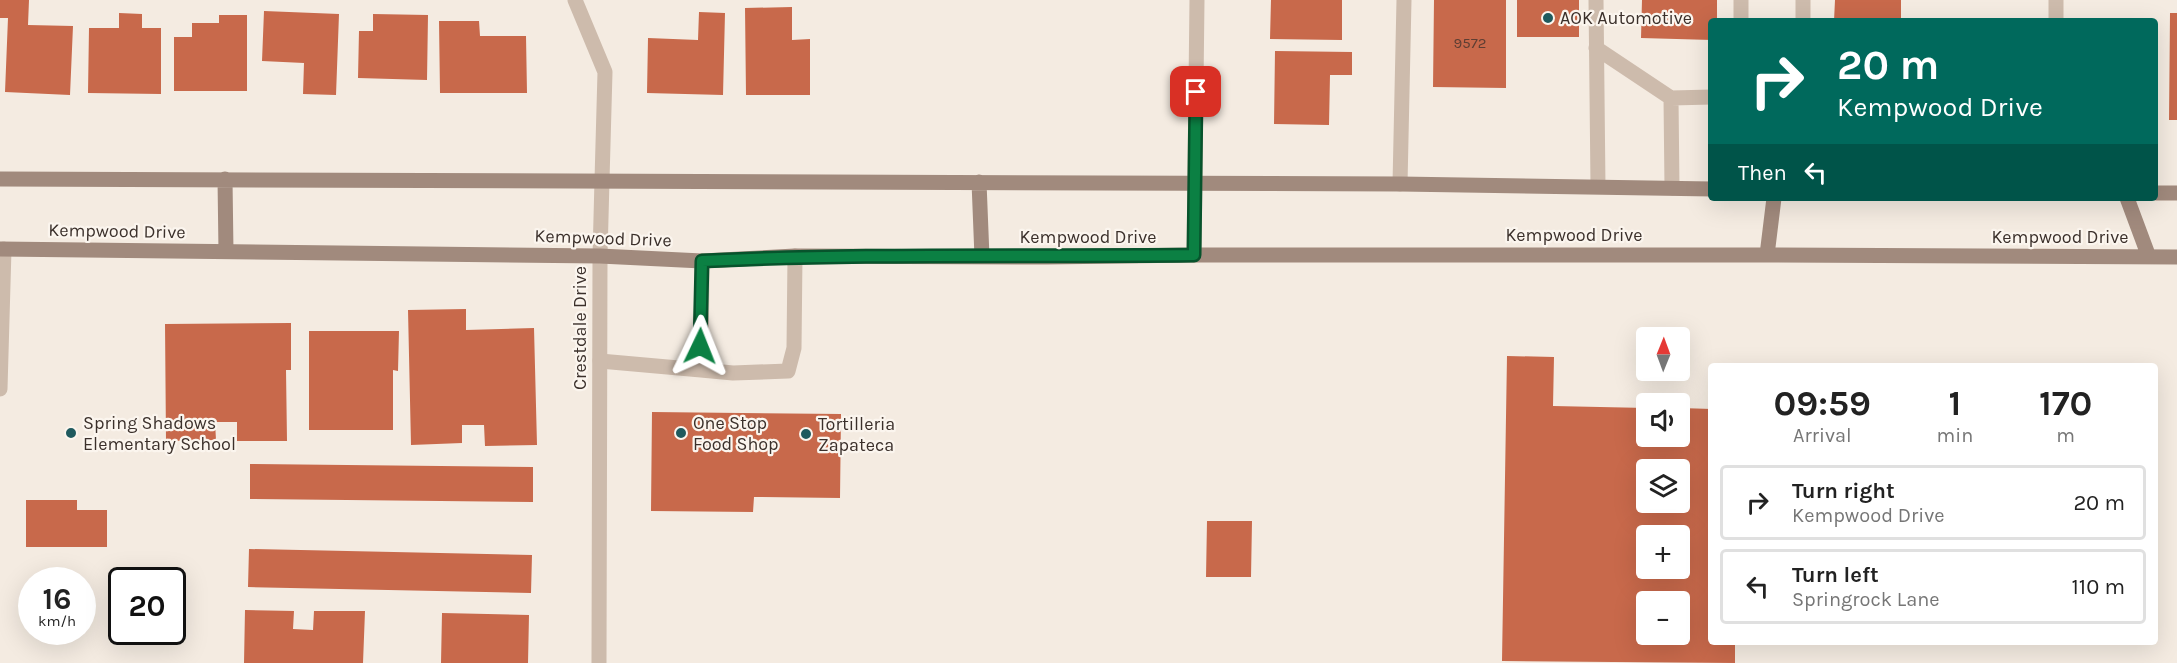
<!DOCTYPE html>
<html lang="en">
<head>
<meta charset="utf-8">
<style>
	:root { --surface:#fff; --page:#f2f2f2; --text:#222; --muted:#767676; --line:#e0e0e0 }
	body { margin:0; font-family:Karla,sans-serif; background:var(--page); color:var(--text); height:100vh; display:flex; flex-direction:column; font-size:22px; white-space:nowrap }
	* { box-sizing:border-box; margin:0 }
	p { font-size:20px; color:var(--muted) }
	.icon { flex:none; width:33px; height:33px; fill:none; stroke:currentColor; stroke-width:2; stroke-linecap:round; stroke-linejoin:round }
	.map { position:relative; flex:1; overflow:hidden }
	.sheet { position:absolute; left:1708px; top:363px; width:450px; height:282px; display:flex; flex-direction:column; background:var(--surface); border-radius:6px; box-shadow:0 6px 24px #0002 }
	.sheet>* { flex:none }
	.hud { position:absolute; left:1708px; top:18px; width:450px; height:183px; border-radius:6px; box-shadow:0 6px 24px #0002; background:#00695c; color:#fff; overflow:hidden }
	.needle { width:39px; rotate:1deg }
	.tools { position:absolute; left:1636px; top:327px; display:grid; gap:12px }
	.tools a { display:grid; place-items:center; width:54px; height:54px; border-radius:6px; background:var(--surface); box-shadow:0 6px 24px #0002; font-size:30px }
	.speed { position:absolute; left:18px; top:567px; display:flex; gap:12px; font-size:30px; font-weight:700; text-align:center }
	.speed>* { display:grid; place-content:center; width:78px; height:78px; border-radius:50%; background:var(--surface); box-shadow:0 6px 24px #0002; line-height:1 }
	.speed small { font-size:15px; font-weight:400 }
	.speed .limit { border:3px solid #111; border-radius:9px; background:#fff; color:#111 }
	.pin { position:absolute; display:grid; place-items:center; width:51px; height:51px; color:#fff; margin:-26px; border-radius:12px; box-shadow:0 3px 9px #0006 }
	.me { position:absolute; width:66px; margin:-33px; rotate:2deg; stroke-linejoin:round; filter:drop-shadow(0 0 4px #0008) }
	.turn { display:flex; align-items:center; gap:21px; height:126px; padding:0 30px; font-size:27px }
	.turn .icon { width:78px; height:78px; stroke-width:2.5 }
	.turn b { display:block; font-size:42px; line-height:51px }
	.then { display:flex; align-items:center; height:57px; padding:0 30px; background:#0003; gap:12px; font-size:22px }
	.eta { display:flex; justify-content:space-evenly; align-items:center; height:102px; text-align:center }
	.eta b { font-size:36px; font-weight:700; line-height:42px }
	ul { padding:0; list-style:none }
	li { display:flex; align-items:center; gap:18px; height:75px; margin:0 12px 9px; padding:0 18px; border:3px solid var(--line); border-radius:6px }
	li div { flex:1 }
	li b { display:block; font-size:22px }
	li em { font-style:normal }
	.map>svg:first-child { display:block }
</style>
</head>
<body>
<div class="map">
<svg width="2177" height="663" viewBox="0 0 2177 663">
	<rect width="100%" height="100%" fill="#f4ebe1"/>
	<path fill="#c8694b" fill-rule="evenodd" d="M 0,0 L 29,0 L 28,25 L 73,26 L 70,95 L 5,92 L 8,18 L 0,18 Z
		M 1271,0 L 1342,0 L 1342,40 L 1270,39 Z
		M 1434,0 L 1506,0 L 1506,88 L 1433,87 Z
		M 1517,0 L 1579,0 L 1579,37 L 1517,37 Z
		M 1642,0 L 1717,0 L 1717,21 L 1712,21 L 1712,40 L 1641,38 Z
		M 1835,0 L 1901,0 L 1901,21 L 1834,21 Z
		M 792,7 L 792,40 L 810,39 L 810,95 L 746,95 L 745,8 Z
		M 264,11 L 339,14 L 336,95 L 303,94 L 304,63 L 262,61 Z
		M 699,12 L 725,13 L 723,95 L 647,93 L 648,38 L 698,40 Z
		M 119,13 L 142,14 L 142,28 L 161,28 L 161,94 L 88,93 L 89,28 L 119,28 Z
		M 2170,13 L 2177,13 L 2177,120 L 2169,120 Z
		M 373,14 L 428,15 L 427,80 L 358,78 L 359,31 L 373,31 Z
		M 219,15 L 247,15 L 247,91 L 174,91 L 174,37 L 192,37 L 192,23 L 219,23 Z
		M 439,21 L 479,21 L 480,36 L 526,36 L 527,93 L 440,93 Z
		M 1275,51 L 1352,52 L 1352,75 L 1330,75 L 1329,125 L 1274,124 Z
		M 466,309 L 466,330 L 534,328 L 537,445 L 485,446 L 484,425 L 462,425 L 462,443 L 411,445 L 408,310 Z
		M 291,323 L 291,370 L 286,370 L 287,441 L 237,441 L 237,422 L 215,422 L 216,440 L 166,441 L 165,324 Z
		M 309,331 L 399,331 L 398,371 L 393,370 L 393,430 L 309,430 Z
		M 1507,356 L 1554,357 L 1553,406 L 1647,408 L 1647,436 L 1680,436 L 1680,408 L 1712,409 L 1712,642 L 1735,642 L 1735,663 L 1502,661 ZM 1647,470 L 1680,470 L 1680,502 L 1647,502 ZM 1647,536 L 1680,536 L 1680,568 L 1647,568 ZM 1647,602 L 1680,602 L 1680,634 L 1647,634 Z
		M 652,412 L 841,414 L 840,498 L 754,497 L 753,512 L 651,511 Z
		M 250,464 L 533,467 L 533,502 L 250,499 Z
		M 26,500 L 77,500 L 77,510 L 107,510 L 107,547 L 26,547 Z
		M 1207,521 L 1252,521 L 1251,577 L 1206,577 Z
		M 249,549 L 532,555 L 531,593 L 248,587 Z
		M 245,610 L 294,611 L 293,629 L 313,630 L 314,611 L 365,611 L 363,663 L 244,663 Z
		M 442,613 L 529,615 L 528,663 L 441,663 Z"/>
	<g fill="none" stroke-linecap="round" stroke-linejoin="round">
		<path stroke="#cdbbac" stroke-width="15" d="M 1596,0 L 1598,186
			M 1741,21 L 1741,0
			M 1803,21 L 1803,0
			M 2056,21 L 2056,0
			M 1596,48 L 1671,98
			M 1400,184 L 1404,0
			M 1672,188 L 1671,98 L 1712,97
			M 702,261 L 701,370 L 733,373 L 788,371 L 794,348 L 795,256
			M 600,361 L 701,370
			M 0,389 L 4,249"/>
		<path stroke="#cdbbac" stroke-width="15" d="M 575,0 L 605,72 L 602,180
			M 1194,255 L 1197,0"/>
		<path stroke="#cdbbac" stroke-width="15" d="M 599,663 L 600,256 L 602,180"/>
		<path stroke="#a18a7d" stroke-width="15" d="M 0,179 L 1400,184 L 1712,189
			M 225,179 L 226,252
			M 979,182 L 982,257
			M 2156,193 L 2177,193
			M 2127,198 L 2149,257
			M 0,249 L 600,256 L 702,261 L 795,256 L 1047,257 L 1194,255 L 1767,255 L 2177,257
			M 1767,255 L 1774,198"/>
	</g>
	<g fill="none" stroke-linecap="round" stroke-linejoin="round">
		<defs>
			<path id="route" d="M 700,346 L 702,261 C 866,253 1030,257 1194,255 L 1196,92"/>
		</defs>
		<use href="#route" stroke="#07532c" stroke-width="15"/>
		<use href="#route" stroke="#0b8043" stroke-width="10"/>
	</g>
	<g fill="#1f5a5e" stroke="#fbf5ee" stroke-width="2">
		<circle cx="1548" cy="18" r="6"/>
		<circle cx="71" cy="433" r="6"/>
		<circle cx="681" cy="433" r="6"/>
		<circle cx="806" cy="434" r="6"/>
	</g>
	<g text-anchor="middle" stroke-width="4.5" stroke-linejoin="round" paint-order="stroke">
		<g font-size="15" fill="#5e3e33">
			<text x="1470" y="48">9572</text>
		</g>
		<g font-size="18" fill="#3b302b" stroke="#fbf5ee" text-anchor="start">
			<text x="1560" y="24">AOK Automotive</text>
			<text x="83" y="429">Spring Shadows<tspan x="83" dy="21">Elementary School</tspan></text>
			<text x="693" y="429">One Stop<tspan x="693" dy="21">Food Shop</tspan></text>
			<text x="818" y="430">Tortilleria<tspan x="818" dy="21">Zapateca</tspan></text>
		</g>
		<g font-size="18" fill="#3b302b" stroke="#fbf5ee">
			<text transform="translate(117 231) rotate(1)" y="6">Kempwood Drive</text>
			<text x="1574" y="241">Kempwood Drive</text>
			<text x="1088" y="243">Kempwood Drive</text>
			<text x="2060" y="243">Kempwood Drive</text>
			<text transform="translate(603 238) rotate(2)" y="6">Kempwood Drive</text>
			<text transform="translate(580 328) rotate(-90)" y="6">Crestdale Drive</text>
		</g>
	</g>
</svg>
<div class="tools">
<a><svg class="needle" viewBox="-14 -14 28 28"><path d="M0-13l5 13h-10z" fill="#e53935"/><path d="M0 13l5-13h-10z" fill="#767676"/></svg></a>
<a><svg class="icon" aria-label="sound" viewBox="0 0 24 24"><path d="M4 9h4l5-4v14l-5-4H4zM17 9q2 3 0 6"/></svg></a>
<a><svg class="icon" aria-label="layers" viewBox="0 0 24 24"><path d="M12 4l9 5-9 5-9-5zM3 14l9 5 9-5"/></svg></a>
<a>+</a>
<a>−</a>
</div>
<div class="speed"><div>16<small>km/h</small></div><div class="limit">20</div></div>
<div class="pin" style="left:1196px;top:92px;background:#d93025"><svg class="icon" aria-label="arrive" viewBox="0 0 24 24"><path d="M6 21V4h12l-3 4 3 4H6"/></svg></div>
<svg class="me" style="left:700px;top:346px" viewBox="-20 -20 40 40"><path d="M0-17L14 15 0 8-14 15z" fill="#0b8043" stroke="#fff" stroke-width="4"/></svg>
<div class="hud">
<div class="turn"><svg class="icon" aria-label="right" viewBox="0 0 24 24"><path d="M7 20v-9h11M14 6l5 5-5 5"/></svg><div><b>20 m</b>Kempwood Drive</div></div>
<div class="then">Then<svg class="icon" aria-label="left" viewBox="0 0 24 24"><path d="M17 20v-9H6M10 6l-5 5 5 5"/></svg></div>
</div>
<section class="sheet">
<div class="eta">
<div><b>09:59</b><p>Arrival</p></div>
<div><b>1</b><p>min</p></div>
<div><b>170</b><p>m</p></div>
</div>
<ul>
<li><svg class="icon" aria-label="right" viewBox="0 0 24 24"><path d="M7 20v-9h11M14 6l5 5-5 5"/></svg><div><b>Turn right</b><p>Kempwood Drive</p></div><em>20 m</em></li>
<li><svg class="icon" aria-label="left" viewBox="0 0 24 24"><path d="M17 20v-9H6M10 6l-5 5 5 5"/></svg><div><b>Turn left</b><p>Springrock Lane</p></div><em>110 m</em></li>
</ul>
</section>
</div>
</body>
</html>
